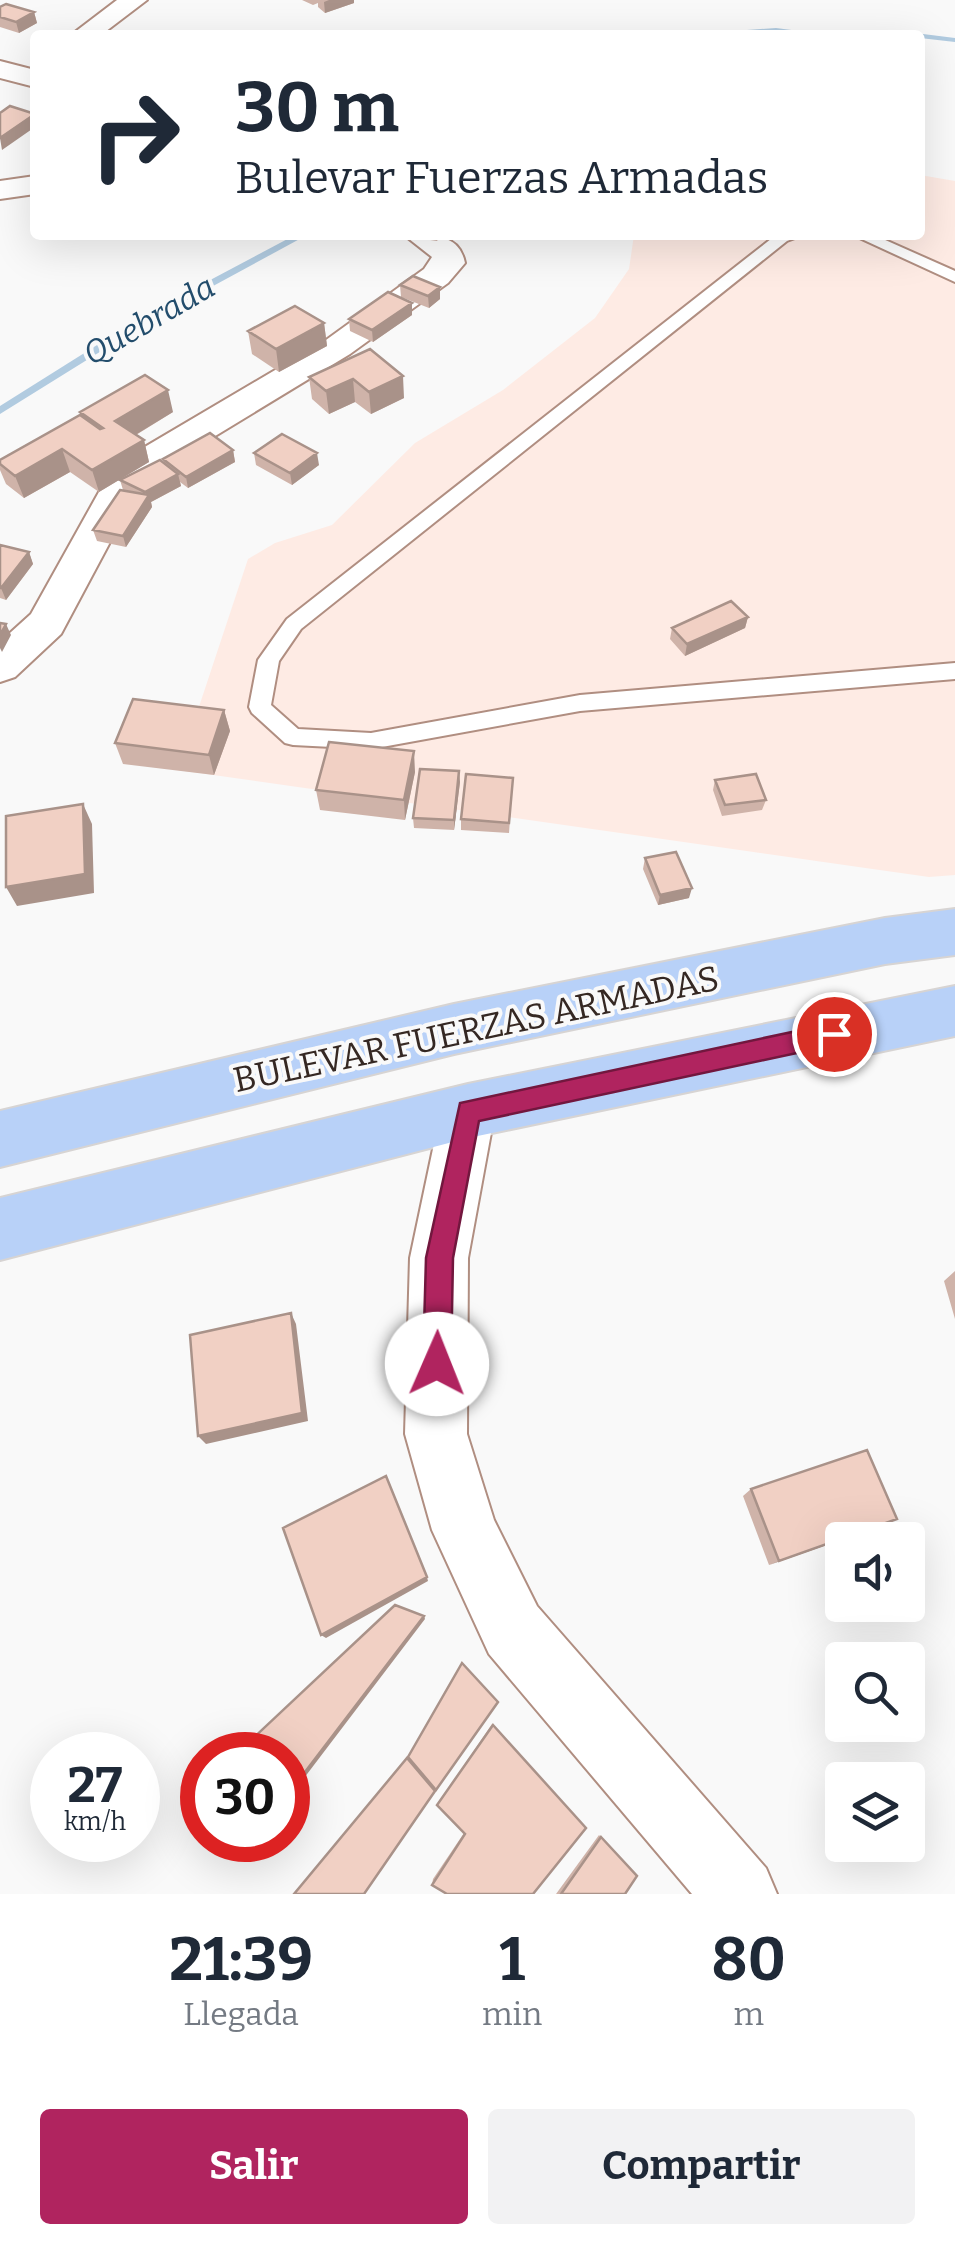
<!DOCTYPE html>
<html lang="es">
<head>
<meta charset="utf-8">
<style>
	:root { --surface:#fff; --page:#f2f2f3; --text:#1f2937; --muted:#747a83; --accent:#b0245f }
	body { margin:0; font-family:Bitter,serif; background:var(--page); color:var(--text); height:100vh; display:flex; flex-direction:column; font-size:38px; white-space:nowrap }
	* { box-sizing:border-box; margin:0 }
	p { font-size:32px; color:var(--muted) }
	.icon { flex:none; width:55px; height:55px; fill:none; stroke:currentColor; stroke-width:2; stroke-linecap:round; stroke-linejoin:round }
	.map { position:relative; height:1894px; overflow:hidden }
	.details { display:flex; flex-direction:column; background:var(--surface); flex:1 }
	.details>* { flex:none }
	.guide { position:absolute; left:30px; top:30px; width:895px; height:210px; border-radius:10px; box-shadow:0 10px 40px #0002; background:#fff; color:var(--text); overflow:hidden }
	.fabs { position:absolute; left:825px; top:1522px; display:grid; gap:20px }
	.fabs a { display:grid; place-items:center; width:100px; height:100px; border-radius:10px; background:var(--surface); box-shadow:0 10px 40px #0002; font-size:50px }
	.speed { position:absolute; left:30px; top:1732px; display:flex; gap:20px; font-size:50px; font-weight:700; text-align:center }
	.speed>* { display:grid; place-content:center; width:130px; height:130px; border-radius:50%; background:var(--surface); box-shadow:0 10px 40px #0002; line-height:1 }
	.speed small { font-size:25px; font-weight:400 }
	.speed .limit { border:15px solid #d22; background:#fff; color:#111 }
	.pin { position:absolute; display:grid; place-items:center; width:85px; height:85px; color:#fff; margin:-42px; border:5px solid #fff; border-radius:50%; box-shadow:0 2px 10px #0007 }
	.me { position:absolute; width:110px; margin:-55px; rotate:1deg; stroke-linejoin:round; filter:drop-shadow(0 0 8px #0008) }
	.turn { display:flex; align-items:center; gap:35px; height:210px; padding:0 40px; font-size:45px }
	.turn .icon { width:130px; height:130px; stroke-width:2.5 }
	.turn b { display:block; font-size:70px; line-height:85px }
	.eta { display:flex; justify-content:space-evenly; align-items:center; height:170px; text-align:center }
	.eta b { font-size:60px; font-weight:700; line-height:70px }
	.primary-button { display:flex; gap:20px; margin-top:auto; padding:20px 40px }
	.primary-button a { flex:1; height:115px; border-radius:10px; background:var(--accent); color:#fff; font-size:40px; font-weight:700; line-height:115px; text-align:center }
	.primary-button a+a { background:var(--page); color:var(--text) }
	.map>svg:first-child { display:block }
</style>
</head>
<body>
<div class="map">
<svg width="955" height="1894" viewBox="0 0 955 1894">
	<rect width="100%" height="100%" fill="#f9f9f9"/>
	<path fill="#feebe4" d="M 920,175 L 955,181 L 955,875 L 929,877 L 178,770 L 248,559 L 275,543 L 332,525 L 415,443 L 503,390 L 595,318 L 629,269 L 634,235 L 920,235 Z"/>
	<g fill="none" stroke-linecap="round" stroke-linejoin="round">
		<path fill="#b1cbe0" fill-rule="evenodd" d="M 776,28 L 830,35 L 776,32 L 702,35 L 706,33 Z
			M 858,33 L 915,33 L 955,38 L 955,42 L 920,38 L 920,35 L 854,35 Z
			M 295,235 L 307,235 L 156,317 L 0,414 L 0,406 L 148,313 Z"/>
		<defs>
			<path id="lane" d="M 776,235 L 803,235 L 787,241 L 301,629 L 279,661 L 271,705 L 298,729 L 371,733 L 580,695 L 955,663 L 955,679 L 580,711 L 371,749 L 293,745 L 285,743 L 252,713 L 249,707 L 258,660 L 287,619 Z
				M 853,235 L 874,235 L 955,271 L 955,282 Z"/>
			<path id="street" d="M 117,0 L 147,0 L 101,35 L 71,35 Z
				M 0,61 L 35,70 L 35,87 L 0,78 Z
				M 35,176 L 35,194 L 0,199 L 0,181 Z
				M 404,235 C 430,235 459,232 465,263 L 448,283 L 350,354 L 169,464 L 133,499 L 61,634 L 15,677 L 0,682 L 0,642 L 31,614 L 104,483 L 143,448 L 326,340 L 424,269 L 432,257 Z
				M 468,1086 L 487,1093 L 495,1111 L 468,1258 L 467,1434 L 494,1520 L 537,1606 L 766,1868 L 777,1894 L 692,1894 L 489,1654 L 432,1530 L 405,1434 L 410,1258 L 441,1111 L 449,1093 Z"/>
			<path id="highway" d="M 955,909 L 955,955 L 885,964 L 454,1054 L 0,1167 L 0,1111 L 454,1004 L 885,918 Z
				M 955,986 L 955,1036 L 468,1138 L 0,1260 L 0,1198 L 468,1084 Z"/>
		</defs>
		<use href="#lane" stroke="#b08e81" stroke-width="4"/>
		<use href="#street" stroke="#b08e81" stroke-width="4"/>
		<use href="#highway" stroke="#d7d4d3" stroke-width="4"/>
		<use href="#lane" fill="#fff" fill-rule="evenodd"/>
		<use href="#street" fill="#fff" fill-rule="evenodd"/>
		<use href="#highway" fill="#b8d1f8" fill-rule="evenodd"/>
	</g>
	<path fill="#cfb3a9" d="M 302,0 L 354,0 L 354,3 L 325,13 L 318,7 L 318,3 L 313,5 Z
		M 0,7 L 34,12 L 37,23 L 19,33 L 0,27 Z
		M 410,235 L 441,235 L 437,241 L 410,237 Z
		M 400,285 L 440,299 L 429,308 L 401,297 Z
		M 412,315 L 373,342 L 350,331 L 349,319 Z
		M 324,323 L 327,346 L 279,372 L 252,354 L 248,331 Z
		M 370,349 L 404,398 L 371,414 L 355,402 L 329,414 L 312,399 L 309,377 Z
		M 80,412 L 173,412 L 136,435 L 144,440 L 149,462 L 99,492 L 70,472 L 24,498 L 6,484 L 0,470 L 0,460 L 81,416 Z
		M 233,450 L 235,462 L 188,488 L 180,482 L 181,486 L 151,502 L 152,507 L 126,547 L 97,541 L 93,530 L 123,490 L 120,480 L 164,463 L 163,459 Z
		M 254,453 L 319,465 L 292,485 L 256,465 Z
		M 0,545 L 29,552 L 33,564 L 6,600 L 0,598 Z
		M 748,617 L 745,628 L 685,656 L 670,639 L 672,628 Z
		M 224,710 L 230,731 L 214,775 L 123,764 L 115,743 Z
		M 415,772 L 405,820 L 320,810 L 316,790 Z
		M 513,778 L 509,833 L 461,830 L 461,819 Z
		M 715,780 L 766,800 L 762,810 L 722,816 L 713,790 Z
		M 460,782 L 454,830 L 414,828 L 413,818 Z
		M 645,858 L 689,898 L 658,905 L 643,869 Z
		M 955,1271 L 955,1319 L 944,1281 Z
		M 751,1489 L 884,1525 L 769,1565 L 743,1496 Z
		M 492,1724 L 586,1828 L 432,1885 L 433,1879 L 464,1833 L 437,1805 Z
		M 599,1835 L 637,1876 L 625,1894 L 556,1894 Z"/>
	<path fill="#a99289" d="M 329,0 L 354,0 L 354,3 L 325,13 L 324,2 Z
		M 34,12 L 37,23 L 19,33 L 16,22 Z
		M 35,114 L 35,127 L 2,150 L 0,138 Z
		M 440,287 L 440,299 L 429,308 L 428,296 Z
		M 412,303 L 412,315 L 373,342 L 372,330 Z
		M 324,323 L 327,346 L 279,372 L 276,349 Z
		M 403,376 L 404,398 L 371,414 L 369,392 Z
		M 353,379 L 355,402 L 329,414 L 326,391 Z
		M 168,390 L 173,412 L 122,443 L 115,421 Z
		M 144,440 L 149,462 L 99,492 L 92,470 Z
		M 62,449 L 70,472 L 24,498 L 15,476 Z
		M 233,450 L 235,462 L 188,488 L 186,477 Z
		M 317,453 L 319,465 L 292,485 L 290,473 Z
		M 178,474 L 181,486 L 151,502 L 152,507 L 126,547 L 123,536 L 147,499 L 145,492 Z
		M 29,552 L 33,564 L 6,600 L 1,588 Z
		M 748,617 L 745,628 L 685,656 L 687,644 Z
		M 6,624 L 11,635 L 2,652 L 0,648 L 0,635 Z
		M 224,710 L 230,731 L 214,775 L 209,755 Z
		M 414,751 L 415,772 L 405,820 L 404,800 Z
		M 459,771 L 460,782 L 454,830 L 454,820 Z
		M 83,804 L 92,824 L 94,893 L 17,906 L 6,887 Z
		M 692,888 L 689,898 L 658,905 L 660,895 Z
		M 291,1313 L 296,1324 L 308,1421 L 206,1444 L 198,1436 Z
		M 897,1519 L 884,1525 L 769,1565 L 779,1561 Z
		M 427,1577 L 428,1581 L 326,1638 L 321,1635 Z
		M 424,1616 L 425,1619 L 298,1786 L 292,1789 Z"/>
	<path fill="#f1d0c4" stroke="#a99289" stroke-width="2.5" d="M 6,4 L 34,12 L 16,22 L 0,17 L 0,7 Z
		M 10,106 L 35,114 L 0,138 L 0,113 Z
		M 413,276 L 440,287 L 428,296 L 400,285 Z
		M 388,292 L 412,303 L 372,330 L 349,319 Z
		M 295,306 L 324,323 L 276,349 L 248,331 Z
		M 370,349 L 403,376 L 369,392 L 353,379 L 326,391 L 309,377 Z
		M 145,375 L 168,390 L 115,421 L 144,440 L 92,470 L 62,449 L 15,476 L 0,464 L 0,460 L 80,415 L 100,429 L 103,428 L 80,412 Z
		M 210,433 L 233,450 L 186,477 L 163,459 Z
		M 282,434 L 317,453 L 290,473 L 254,453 Z
		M 160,460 L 178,474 L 145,492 L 120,480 Z
		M 120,490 L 149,495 L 123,536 L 93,530 Z
		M 0,545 L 29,552 L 1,588 L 0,588 Z
		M 731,601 L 748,617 L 687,644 L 672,628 Z
		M 0,623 L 6,624 L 0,635 Z
		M 133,699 L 224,710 L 209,755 L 115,743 Z
		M 329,742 L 414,751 L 404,800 L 316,790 Z
		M 420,769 L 459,771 L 454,820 L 413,818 Z
		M 466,774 L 513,778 L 509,823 L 461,819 Z
		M 756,774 L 766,800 L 725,805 L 715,780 Z
		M 83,804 L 85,874 L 6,887 L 6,816 Z
		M 676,852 L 692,888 L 660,895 L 645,858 Z
		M 291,1313 L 302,1413 L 198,1436 L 190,1335 Z
		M 867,1450 L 897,1519 L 779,1561 L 751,1489 Z
		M 386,1476 L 427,1577 L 321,1635 L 283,1528 Z
		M 395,1605 L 424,1616 L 292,1789 L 288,1785 L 288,1755 L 260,1755 L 248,1743 Z
		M 462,1663 L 498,1702 L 436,1790 L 408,1757 Z
		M 493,1725 L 586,1828 L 533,1894 L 447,1894 L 432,1885 L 465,1834 L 437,1805 Z
		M 407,1758 L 435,1791 L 364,1894 L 294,1894 Z
		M 601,1837 L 637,1876 L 625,1894 L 561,1894 Z"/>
	<path fill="#b0245f" stroke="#72173e" stroke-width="2.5" d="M 834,1023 L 842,1027 L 846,1034 L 842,1041 L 834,1045 L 479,1121 L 453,1258 L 451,1364 L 447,1374 L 437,1378 L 427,1374 L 423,1364 L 426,1258 L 460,1103 Z"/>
	<g text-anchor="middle" stroke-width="8" stroke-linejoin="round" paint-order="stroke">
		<g font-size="32" font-style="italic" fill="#234d6c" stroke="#f9f9f9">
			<text transform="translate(149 320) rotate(-30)" y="11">Quebrada</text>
		</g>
		<g font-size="35" fill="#352823" stroke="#f9f9f9">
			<text transform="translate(476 1029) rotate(-12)" y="12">BULEVAR FUERZAS ARMADAS</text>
		</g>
	</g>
</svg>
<div class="fabs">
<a><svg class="icon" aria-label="sound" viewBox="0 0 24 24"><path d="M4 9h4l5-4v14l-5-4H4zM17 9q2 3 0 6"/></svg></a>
<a><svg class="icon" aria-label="search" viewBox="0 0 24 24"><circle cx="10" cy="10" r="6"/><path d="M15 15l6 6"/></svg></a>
<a><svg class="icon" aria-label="layers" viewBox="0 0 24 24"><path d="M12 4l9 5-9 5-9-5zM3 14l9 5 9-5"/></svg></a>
</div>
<div class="speed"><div>27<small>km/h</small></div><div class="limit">30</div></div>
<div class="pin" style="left:834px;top:1034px;background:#d93025"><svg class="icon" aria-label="arrive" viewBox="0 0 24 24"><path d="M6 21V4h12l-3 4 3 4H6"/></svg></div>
<svg class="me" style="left:437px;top:1364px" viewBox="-20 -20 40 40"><circle r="19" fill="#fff"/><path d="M0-13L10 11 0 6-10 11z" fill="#b0245f"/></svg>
<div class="guide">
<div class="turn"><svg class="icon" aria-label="right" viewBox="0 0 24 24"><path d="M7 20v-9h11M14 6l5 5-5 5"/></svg><div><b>30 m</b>Bulevar Fuerzas Armadas</div></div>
</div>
</div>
<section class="details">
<div class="eta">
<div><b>21:39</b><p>Llegada</p></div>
<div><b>1</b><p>min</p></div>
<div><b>80</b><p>m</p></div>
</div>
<div class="primary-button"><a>Salir</a><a>Compartir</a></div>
</section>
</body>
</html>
